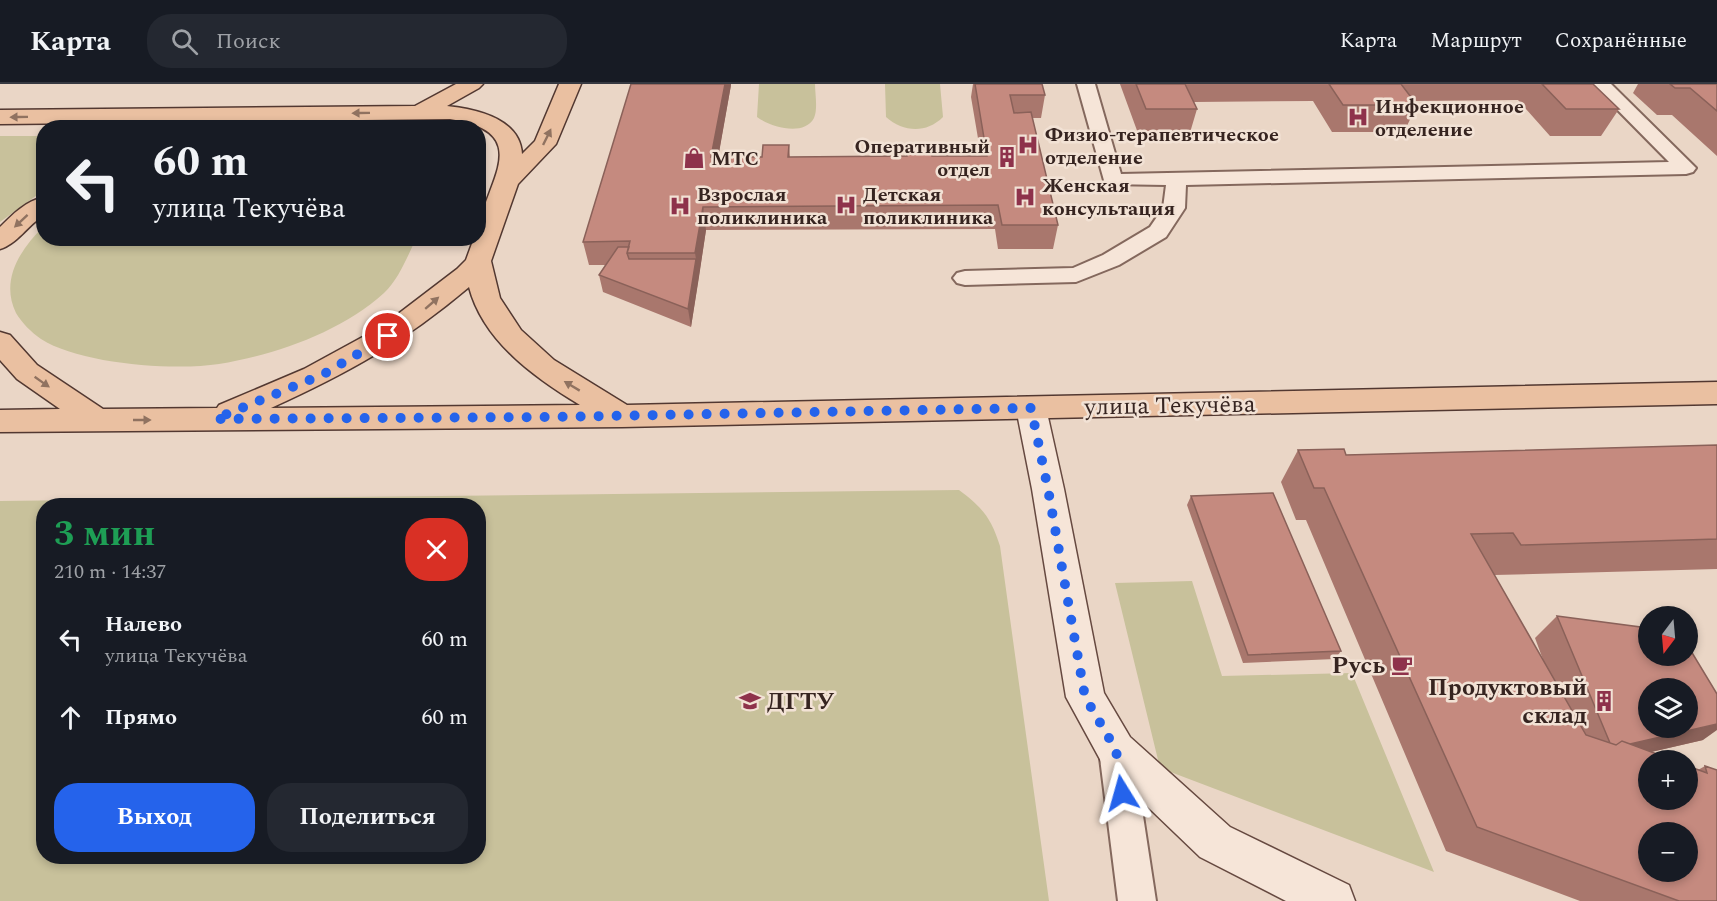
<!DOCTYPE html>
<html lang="ru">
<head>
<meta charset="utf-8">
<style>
	:root { --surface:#171b24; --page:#242831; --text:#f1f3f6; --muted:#9ea1a6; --line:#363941; --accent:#2563eb }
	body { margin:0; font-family:Spectral,serif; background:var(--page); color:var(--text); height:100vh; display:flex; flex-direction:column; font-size:22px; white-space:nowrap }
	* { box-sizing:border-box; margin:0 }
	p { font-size:20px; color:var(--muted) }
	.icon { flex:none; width:33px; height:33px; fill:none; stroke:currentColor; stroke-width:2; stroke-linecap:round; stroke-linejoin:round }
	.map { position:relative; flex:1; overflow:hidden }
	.side { position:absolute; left:36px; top:414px; width:450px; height:366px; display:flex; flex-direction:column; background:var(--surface); border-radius:24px; box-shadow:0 3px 9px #0003 }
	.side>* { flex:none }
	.banner { position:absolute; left:36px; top:36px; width:450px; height:126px; border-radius:24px; box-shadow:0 3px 9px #0003; background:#171b24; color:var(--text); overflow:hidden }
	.needle { width:39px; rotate:196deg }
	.tools { position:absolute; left:1638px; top:522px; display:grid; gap:12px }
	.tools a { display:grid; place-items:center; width:60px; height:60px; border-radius:50%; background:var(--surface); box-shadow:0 3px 9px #0003; font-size:30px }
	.pin { position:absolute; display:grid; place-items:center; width:51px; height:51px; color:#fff; margin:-26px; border:3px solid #fff; border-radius:50%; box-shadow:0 2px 6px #0007 }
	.me { position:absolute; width:66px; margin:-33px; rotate:352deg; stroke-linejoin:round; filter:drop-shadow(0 0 4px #0008) }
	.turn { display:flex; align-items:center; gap:21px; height:126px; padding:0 18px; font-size:27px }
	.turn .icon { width:78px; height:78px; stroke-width:2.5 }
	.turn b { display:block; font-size:42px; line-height:51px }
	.round { display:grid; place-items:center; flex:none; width:63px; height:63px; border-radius:24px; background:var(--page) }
	.overview { display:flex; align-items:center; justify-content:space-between; height:102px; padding:0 18px }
	h1 { font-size:36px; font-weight:700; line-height:45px; color:#1e9e55 }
	.cta { display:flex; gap:12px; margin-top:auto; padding:12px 18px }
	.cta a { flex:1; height:69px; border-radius:24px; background:var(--accent); color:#fff; font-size:24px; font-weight:700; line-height:69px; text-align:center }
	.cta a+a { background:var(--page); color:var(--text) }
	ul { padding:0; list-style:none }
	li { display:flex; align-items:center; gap:18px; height:78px; padding:0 18px }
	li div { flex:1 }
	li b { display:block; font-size:22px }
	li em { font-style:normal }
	header { display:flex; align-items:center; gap:36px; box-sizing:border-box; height:84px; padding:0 30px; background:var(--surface); border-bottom:2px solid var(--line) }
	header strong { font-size:28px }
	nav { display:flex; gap:33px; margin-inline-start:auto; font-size:21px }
	.search { width:420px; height:54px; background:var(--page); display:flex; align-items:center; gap:15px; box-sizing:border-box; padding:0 21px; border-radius:24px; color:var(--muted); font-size:22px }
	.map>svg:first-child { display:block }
</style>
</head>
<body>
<header>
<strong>Карта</strong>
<div class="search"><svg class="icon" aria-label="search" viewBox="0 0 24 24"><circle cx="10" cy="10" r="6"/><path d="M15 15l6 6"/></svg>Поиск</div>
<nav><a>Карта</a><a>Маршрут</a><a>Сохранённые</a></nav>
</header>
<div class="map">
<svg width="1717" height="817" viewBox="0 0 1717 817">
	<rect width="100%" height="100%" fill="#ead6c6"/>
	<path fill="#c8c19b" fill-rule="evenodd" d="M 759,0 L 815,0 C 815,9 818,25 814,34 C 804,53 770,43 757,33 Z
		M 885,0 L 940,0 L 943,33 C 926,50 903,48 886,33 Z
		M 0,52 L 43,52 L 44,106 L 0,138 Z
		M 43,143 L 44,154 L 416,155 C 407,173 399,195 384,209 C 341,248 275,271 219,280 C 173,287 80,280 41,255 C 31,248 22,239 16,229 C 0,196 20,166 43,143 Z
		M 959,406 C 983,424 991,434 1000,462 L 1049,817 L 0,817 L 0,417 ZM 44,422 L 478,422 L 478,772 L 44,772 Z
		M 1192,497 L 1222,592 L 1352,589 L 1434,788 L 1160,684 L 1115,499 Z"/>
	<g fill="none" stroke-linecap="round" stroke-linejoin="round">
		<defs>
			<path id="service" d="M 1077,0 L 1095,0 L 1121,90 L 1669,78 L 1592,0 L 1611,0 L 1696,84 L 1693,88 L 1686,90 L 1186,101 L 1185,124 L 1166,153 L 1119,181 L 1076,198 L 965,201 L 957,199 L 953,194 L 957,189 L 965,187 L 1073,184 L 1103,171 L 1150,143 L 1163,124 L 1166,101 L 1105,100 Z
				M 1116,650 L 1128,654 L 1133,666 L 1156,817 L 1118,817 L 1099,666 L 1104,654 Z"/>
			<path id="secondary" d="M 1031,313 L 1042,316 L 1046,324 L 1064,405 L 1104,609 L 1130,653 L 1230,743 L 1349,801 L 1355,817 L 1286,817 L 1200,773 L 1102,679 L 1066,613 L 1032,405 L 1016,324 L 1020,316 Z"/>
			<path id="primary" d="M 456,0 L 483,0 L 479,4 L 447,22 C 475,25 520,34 522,70 L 535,57 L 559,0 L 581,0 L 556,60 L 518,100 L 491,177 L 500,214 L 521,246 L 554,276 L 627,321 L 1717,298 L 1717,320 L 622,343 L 0,348 L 0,326 L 60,325 L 17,295 L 0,276 L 0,248 L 10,251 L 37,281 L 103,325 L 217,324 L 219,321 L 304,285 L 381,243 L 457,185 L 466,176 L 474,154 L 478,154 C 478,105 542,49 450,35 L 0,40 L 0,26 L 415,22 ZM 469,203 C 483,257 535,294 580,321 L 271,324 C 348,289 404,258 469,203 Z
				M 44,113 L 44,131 C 28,141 17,160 0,165 L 0,143 C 13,130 26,117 44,113 Z"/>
		</defs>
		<use href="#service" stroke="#84685d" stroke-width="4"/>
		<use href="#secondary" stroke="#664940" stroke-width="3"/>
		<use href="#primary" stroke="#523831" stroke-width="3"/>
		<use href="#service" fill="#f6e5d8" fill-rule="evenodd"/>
		<use href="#secondary" fill="#f6e5d8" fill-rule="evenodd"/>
		<use href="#primary" fill="#eac0a1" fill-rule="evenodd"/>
	</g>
	<path fill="#a9776d" d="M 973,0 L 1042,0 L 1045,11 L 1041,34 L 1032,34 L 1058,141 L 1053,165 L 998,165 L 995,145 L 706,146 L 691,243 L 603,208 L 599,191 L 605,181 L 589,181 L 583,158 L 731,1 L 718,73 L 762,73 L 789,61 L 790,73 L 906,72 L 906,62 L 932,72 L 981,72 L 971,13 Z
		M 1120,0 L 1593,0 L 1619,25 L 1601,52 L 1550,52 L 1518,16 L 1414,17 L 1417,21 L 1404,48 L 1332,48 L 1313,17 L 1194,18 L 1197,25 L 1189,52 L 1139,52 Z
		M 1638,0 L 1717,0 L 1717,72 L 1672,31 L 1657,31 L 1633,9 Z
		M 1717,361 L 1717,485 L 1494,491 L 1545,581 L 1535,554 L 1557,532 L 1703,656 L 1651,668 L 1698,686 L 1705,682 L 1717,686 L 1717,817 L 1580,817 L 1446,767 L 1306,436 L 1296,436 L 1281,398 L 1298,366 L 1346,371 Z
		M 1191,412 L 1341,567 L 1335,575 L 1243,579 L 1187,421 Z"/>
	<path fill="#8a6159" d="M 725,0 L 731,0 L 731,1 L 714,97 L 711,73 Z
		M 703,123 L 706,146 L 699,193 L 695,169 Z
		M 696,175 L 699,193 L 691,243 L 688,225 Z
		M 1717,640 L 1717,646 L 1703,656 L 1586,683 L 1612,664 Z"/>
	<path fill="#c58a7f" stroke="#8a6159" stroke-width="1.5" fill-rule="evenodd" d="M 631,0 L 725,0 L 711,73 L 762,73 L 763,61 L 789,61 L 788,73 L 907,72 L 906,62 L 931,62 L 932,72 L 987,72 L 975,0 L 1042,0 L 1045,11 L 1010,11 L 1014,29 L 1031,28 L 1058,141 L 1002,141 L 998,121 L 703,123 L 695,169 L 627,169 L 630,157 L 583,158 Z
		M 1136,0 L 1185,0 L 1197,25 L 1146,25 Z
		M 1329,0 L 1401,0 L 1417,21 L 1343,21 Z
		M 1542,0 L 1593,0 L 1619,25 L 1566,25 Z
		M 1670,0 L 1717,0 L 1717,27 L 1690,4 L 1675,4 Z
		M 618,163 L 629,163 L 627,169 L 629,175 L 696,175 L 688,225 L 599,191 Z
		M 1717,361 L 1717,455 L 1521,461 L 1513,449 L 1471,450 L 1586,651 L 1616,661 L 1622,657 L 1673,676 L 1648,676 L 1648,716 L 1688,716 L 1688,682 L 1707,689 L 1705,682 L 1717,686 L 1717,817 L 1679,817 L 1477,743 L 1324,404 L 1314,404 L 1298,366 L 1344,365 L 1346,371 ZM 1648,748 L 1688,748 L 1688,788 L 1648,788 Z
		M 1273,409 L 1341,567 L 1248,571 L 1191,412 Z
		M 1557,532 L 1648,544 L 1648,572 L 1688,572 L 1688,562 L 1717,610 L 1717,640 L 1630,660 L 1622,657 L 1616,661 L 1610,659 ZM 1648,604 L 1688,604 L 1688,644 L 1648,644 Z"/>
	<defs><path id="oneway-solid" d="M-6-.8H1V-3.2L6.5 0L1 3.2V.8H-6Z" transform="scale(1.5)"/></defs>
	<g fill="#907260">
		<use href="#oneway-solid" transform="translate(361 29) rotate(179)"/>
		<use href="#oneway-solid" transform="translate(19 33) rotate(179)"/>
		<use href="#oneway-solid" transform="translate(547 53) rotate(-64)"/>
		<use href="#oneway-solid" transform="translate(21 137) rotate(137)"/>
		<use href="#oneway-solid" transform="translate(432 219) rotate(-41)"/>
		<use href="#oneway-solid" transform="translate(42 298) rotate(35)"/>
		<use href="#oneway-solid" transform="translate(572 302) rotate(-149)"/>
		<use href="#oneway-solid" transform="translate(142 336)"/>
	</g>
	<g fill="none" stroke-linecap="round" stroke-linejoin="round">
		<path stroke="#2563eb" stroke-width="10" stroke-dasharray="0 18" d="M 388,252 L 324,290 L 215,335 L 554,333 L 1031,324 L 1048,405 L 1085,613 L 1116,666 L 1122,709"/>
	</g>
	<defs>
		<symbol id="hospital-bare" viewBox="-9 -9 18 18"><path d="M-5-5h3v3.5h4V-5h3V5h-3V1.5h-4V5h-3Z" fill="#8e324b" stroke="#f2e2d5" stroke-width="2.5" paint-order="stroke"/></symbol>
		<symbol id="building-bare" viewBox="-9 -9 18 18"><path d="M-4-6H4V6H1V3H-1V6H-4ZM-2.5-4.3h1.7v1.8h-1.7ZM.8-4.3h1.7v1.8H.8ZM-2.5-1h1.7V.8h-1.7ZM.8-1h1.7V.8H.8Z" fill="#8e324b" stroke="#f2e2d5" stroke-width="2.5" paint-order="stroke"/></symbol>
		<symbol id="shop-bare" viewBox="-9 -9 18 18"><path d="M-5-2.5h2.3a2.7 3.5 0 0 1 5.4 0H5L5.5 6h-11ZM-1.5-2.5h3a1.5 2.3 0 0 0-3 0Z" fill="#8e324b" stroke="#f2e2d5" stroke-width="2.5" paint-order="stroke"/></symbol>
		<symbol id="cafe-bare" viewBox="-9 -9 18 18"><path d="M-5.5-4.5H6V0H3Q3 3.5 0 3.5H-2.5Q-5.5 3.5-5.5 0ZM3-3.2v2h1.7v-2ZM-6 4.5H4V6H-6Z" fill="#8e324b" stroke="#f2e2d5" stroke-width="2.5" paint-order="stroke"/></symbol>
		<symbol id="university-bare" viewBox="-9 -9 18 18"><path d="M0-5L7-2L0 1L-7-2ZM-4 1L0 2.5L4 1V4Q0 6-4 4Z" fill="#8e324b" stroke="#f2e2d5" stroke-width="2.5" paint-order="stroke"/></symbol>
	</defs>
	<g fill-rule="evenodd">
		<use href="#hospital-bare" x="1343" y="18" width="30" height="30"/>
		<use href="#hospital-bare" x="1013" y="46" width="30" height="30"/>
		<use href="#building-bare" x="992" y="58" width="30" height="30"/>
		<use href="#shop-bare" x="679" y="59" width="30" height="30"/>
		<use href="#hospital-bare" x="1010" y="98" width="30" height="30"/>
		<use href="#hospital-bare" x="831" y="106" width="30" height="30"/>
		<use href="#hospital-bare" x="665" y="107" width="30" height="30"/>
		<use href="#cafe-bare" x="1387" y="566" width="30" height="30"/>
		<use href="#university-bare" x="735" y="602" width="30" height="30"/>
		<use href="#building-bare" x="1589" y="602" width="30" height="30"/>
	</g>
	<g text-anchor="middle" stroke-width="5" stroke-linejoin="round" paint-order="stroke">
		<g font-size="20" font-weight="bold" fill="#362420" stroke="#f2e2d5" text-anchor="start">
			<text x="1375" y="29">Инфекционное<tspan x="1375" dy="23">отделение</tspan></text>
			<text x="1045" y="57">Физио-терапевтическое<tspan x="1045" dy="23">отделение</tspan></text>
			<text x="990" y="69" text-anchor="end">Оперативный<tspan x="990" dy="23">отдел</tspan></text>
			<text x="711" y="81">МТС</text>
			<text x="1042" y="108">Женская<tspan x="1042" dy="23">консультация</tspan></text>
			<text x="697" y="117">Взрослая<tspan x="697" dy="23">поликлиника</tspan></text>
			<text x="863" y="117">Детская<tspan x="863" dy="23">поликлиника</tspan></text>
		</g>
		<g font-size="24" fill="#362420" stroke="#f2e2d5">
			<text transform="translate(1170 321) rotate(-1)" y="8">улица Текучёва</text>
		</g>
		<g font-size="24" font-weight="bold" fill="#362420" stroke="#f2e2d5" text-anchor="end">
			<text x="1385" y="589">Русь</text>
			<text x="1587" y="611">Продуктовый<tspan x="1587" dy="28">склад</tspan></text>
			<text x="767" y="625" text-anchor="start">ДГТУ</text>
		</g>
	</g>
</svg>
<div class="tools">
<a><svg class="needle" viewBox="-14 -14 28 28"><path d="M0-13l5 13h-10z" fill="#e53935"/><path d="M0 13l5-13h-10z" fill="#9ea1a6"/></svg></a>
<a><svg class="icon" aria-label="layers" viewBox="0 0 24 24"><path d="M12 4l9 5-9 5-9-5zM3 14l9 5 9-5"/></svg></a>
<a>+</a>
<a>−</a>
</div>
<div class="pin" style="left:388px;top:252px;background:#d93025"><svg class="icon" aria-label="arrive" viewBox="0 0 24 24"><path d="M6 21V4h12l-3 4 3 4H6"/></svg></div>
<svg class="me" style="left:1122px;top:709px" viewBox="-20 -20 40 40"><path d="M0-17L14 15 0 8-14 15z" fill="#2563eb" stroke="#fff" stroke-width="4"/></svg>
<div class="banner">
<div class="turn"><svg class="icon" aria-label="left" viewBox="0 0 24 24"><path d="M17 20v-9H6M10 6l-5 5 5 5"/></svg><div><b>60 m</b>улица Текучёва</div></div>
</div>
<section class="side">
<div class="overview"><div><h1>3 мин</h1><p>210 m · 14:37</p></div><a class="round" style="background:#d93025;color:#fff"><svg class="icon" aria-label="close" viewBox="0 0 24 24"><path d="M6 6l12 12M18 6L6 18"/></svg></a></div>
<ul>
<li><svg class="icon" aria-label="left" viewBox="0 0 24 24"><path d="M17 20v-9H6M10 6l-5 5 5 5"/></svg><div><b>Налево</b><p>улица Текучёва</p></div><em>60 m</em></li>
<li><svg class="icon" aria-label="ahead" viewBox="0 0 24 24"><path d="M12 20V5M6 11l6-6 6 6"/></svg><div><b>Прямо</b></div><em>60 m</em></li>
</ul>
<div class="cta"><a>Выход</a><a>Поделиться</a></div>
</section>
</div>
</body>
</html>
